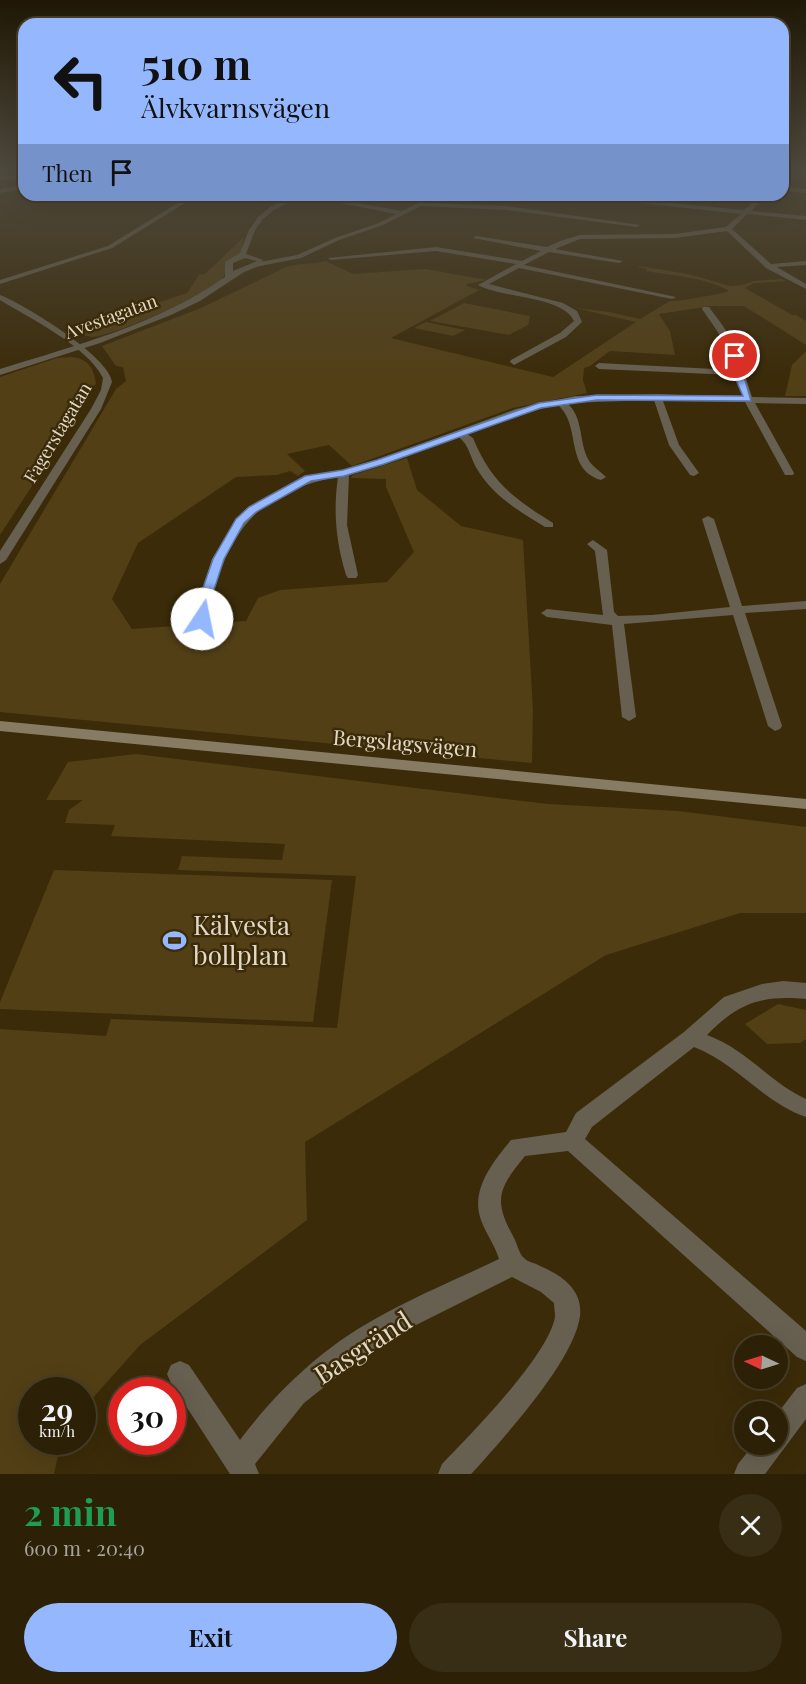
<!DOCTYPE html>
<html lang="en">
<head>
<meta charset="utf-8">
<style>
	:root { --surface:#2c2007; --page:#382d15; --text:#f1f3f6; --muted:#a6a39b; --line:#483e28; --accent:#94b7fd }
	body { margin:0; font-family:"Playfair Display",serif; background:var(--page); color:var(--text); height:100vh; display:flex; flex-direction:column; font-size:22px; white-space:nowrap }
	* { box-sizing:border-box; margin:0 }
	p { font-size:20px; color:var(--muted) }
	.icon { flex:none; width:33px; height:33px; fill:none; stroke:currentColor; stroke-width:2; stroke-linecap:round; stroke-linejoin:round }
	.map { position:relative; height:1474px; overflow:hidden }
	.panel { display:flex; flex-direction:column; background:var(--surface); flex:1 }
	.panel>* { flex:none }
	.guide { position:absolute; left:18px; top:18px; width:771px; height:183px; border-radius:18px; box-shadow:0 6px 24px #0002,0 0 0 2px var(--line); background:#94b7fd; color:#111; overflow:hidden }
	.needle { width:39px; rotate:274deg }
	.controls { position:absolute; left:734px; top:1335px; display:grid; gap:12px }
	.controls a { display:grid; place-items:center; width:54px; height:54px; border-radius:50%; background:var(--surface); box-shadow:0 6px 24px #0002,0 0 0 2px var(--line); font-size:30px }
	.speed { position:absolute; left:18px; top:1377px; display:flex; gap:12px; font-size:30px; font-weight:700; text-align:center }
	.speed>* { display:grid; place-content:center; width:78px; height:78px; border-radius:50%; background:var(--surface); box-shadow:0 6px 24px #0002,0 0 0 2px var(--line); line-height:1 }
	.speed small { font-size:15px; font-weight:400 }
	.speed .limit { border:9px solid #d22; background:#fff; color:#111 }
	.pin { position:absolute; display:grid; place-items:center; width:51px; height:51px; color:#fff; margin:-26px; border:3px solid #fff; border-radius:50%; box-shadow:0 2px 6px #0007 }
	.me { position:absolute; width:66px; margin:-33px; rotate:11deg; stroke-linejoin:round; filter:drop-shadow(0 0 4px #0008) }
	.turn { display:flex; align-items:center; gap:21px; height:126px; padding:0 24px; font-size:27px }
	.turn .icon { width:78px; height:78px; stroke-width:2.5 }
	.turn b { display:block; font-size:42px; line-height:51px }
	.then { display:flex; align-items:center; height:57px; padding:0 24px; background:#0003; gap:12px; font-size:22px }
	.round { display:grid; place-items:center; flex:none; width:63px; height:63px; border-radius:32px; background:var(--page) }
	.headline { display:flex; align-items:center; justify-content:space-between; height:102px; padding:0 24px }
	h1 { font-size:36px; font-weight:700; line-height:45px; color:#1e9e55 }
	.action { display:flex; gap:12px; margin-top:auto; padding:12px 24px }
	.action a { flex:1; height:69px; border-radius:36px; background:var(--accent); color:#111; font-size:24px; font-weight:700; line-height:69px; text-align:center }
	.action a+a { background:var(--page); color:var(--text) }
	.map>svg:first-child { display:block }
</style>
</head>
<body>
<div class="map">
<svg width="806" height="1474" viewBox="0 0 806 1474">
	<rect width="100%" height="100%" fill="#3b2b09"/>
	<path fill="#523f16" d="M 244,237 L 241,254 L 225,262 C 225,268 227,273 222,279 C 211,293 111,337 92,337 C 86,336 81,334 74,334 L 93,329 L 82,323 L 92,318 L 103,321 L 187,293 L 199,275 L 205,274 Z
		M 326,261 L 353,274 L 425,269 L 487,280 L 467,284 L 466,286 L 479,290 L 391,338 L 553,377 L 636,322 L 575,308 L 609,312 L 640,319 L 670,301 C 674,302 723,294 729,291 C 705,277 674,276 646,271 L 647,269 L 638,267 L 639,266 L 688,274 L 730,286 L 742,285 L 754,281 L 782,279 L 786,281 L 754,283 L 745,288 L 792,315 L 796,315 L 806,321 L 806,345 L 744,306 L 711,306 L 659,314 L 670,331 L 675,355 L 610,351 L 590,366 L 584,368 L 583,380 L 587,393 L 513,408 L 352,466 L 329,445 L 287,454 L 305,471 L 298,476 L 290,471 L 277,475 L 236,477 L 138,543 L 112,599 L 132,629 L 246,621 L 258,598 L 280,590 L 387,582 L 414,552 L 386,487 L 386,479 L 350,478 L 353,475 L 407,458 L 417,490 L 461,526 L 523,540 L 533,710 L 532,763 L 0,712 L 0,584 L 116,389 L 126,381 L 123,367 L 116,366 L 102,346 L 201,308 L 286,267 C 300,263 312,264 326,261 Z
		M 464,303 L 530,316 L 528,325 L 509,335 L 430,321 Z
		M 426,322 L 465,330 L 453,336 L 414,328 Z
		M 806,351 L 806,396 L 785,396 L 792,365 Z
		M 72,357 C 88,359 93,367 96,383 L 53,454 L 0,535 L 0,377 L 57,358 Z
		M 136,754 L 548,804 L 678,811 L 806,827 L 806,913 L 740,913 L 606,955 L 305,1142 L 307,1220 L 140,1345 L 83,1409 L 82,1390 L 32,1390 L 32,1442 L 61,1442 L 54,1474 L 0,1474 L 0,1029 L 106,1036 L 111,1019 L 337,1028 L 356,876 L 178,870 L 182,856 L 282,860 L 285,844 L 111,836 L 115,825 L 65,823 L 69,810 L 83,800 L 46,800 L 68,762 Z
		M 54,870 L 332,880 L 313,1022 L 0,1009 L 0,1002 Z
		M 778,1004 L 806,1010 L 806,1039 L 800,1043 L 767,1044 L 745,1024 Z"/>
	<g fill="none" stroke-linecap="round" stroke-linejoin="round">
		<path fill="#676051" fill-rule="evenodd" d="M 783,172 L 788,172 L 783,176 Z
			M 24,174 L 24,178 L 0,180 L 2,177 Z
			M 24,185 L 24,189 L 0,193 L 0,189 Z
			M 783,187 L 806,189 L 806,193 L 783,191 Z
			M 191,195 L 198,195 L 112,248 L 0,284 L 0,280 L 108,246 Z
			M 348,195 L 355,195 L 347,201 L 402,211 L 428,198 L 431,200 L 428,203 L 506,206 L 640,225 L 637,227 L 506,210 L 421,206 L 383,225 L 339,240 L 301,258 L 255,267 L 255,263 L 297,255 L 335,238 L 379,223 L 396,214 L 340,203 L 340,201 Z
			M 566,195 L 587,195 L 744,210 L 751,204 L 732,195 L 740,195 L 755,201 L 761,195 L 767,195 L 751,211 L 806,216 L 806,220 L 747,214 L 732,229 L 771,264 L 806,261 L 806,265 L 777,267 L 806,284 L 806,289 L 766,268 L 727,231 L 675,238 L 580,239 L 555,249 L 623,261 L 619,263 L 549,252 L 524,265 L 676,297 L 672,299 L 519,268 L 489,284 L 563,303 L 577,311 L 582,322 L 566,337 L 514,365 L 510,362 L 511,360 L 560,333 L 574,321 C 563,296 501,298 478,285 L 516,264 L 436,251 L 331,260 L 328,258 L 436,247 L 522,261 L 541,251 L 473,238 L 476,236 L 547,247 L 560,241 L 580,235 L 675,234 L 726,227 L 741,214 Z
			M 0,295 C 24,304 110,357 112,382 L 101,409 L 6,560 L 0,564 L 0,551 L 91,409 L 101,390 L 103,378 C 87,346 31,319 0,300 Z
			M 703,307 L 709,307 C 720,322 733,338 739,356 C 744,370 747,383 752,397 L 806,398 L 806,404 L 755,403 L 794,473 L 793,475 L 785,475 L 784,473 L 745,402 L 663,401 L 679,445 L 699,473 L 694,476 L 690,475 L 669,445 L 654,400 L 567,403 C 583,417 579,439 587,457 C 591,466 599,470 606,477 L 601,480 C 564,469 582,426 558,405 L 522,413 L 467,434 L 473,438 C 491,482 513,498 553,523 L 553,527 L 545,527 C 519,511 493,496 477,469 C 471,459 468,442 458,437 L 349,475 L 347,525 L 358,575 L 356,578 L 348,578 L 346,575 C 336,542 333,511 338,477 C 275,488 238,516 218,578 C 213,592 208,605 209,619 L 202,623 L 195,619 L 196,608 L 212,559 L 236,519 L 248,507 L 304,477 L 343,470 L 377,460 L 516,409 L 575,396 L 657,394 L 743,397 L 734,375 L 599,369 L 595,366 L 599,363 L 733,370 C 729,346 716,329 702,309 Z
			M 708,516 L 714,519 L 742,606 L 806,601 L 806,609 L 745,613 L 782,726 L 780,729 L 775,731 L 768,726 L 733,615 L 624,624 L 636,717 L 629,721 L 622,717 L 612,625 L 547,617 L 541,613 L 547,609 L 603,615 L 595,551 L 587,544 L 593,540 L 607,550 L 614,612 L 618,616 L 652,615 L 730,607 L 702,519 Z
			M 783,981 L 806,983 L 806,999 C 762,995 738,1003 707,1035 C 748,1050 770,1083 806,1099 L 806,1117 C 763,1102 736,1063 694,1047 L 592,1127 L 585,1139 L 806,1331 L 806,1361 L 797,1357 L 568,1151 L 525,1156 C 498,1189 493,1200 514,1238 C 517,1243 519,1254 524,1258 C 527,1262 536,1263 540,1266 C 561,1275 583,1289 580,1316 C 574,1361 505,1436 475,1470 L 471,1474 L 438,1474 L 442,1464 C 471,1434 548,1356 555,1317 C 555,1312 554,1307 554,1303 L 541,1292 L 512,1277 L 392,1337 L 348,1368 L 304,1403 L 255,1464 L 259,1474 L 230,1474 L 171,1383 L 167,1374 L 171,1365 L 180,1361 L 189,1365 L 240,1440 C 276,1392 322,1348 375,1319 C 415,1296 458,1279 499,1259 C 495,1245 486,1234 481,1220 C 470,1190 493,1162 511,1140 L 566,1132 L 576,1113 L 684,1032 L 724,997 L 762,984 Z
			M 806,1384 L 806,1419 L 765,1474 L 734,1474 L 738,1464 L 754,1444 L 777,1444 L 777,1414 L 797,1388 Z"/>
		<path fill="#676051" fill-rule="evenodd" d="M 294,195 L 302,195 L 274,210 L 263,219 L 255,230 L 246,254 L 263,260 L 259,266 L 244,272 L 200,301 L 171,315 L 100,343 L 0,375 L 0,369 C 77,345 158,324 225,277 L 225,262 L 240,253 L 249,230 L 258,217 L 270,207 ZM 245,258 L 257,261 L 233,271 L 233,263 Z"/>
		<path fill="#877b64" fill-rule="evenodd" d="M 0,721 L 806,799 L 806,809 L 0,731 Z"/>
	</g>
	<linearGradient id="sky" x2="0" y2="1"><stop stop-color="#201805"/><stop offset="0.45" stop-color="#4f4a3e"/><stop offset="1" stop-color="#4f4a3e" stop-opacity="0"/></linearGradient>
	<rect width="806" height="379" fill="url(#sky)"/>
	<path fill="#94b7fd" stroke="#6077a4" stroke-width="1.5" d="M 735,353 L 738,356 L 751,401 L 597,400 L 541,408 L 384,464 L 344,476 L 311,481 L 256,512 L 244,523 L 224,559 L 208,608 L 208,619 L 202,623 L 197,619 L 196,608 L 213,559 L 236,519 L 249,507 L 305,476 L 343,470 L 377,460 L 539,403 L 597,395 L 743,396 L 733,373 L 731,356 Z"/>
	<defs>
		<symbol id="stadium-bare" viewBox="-9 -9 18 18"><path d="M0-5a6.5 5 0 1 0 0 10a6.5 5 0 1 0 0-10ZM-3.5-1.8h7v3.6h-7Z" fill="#94b7fd" stroke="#3b2b09" stroke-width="2.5" paint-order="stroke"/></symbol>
	</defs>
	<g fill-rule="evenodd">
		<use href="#stadium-bare" x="158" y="924" width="33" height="33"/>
	</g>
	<g text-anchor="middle" stroke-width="5" stroke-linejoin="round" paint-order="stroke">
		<g font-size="18" fill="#e2d9c6" stroke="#3b2b09">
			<text transform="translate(111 317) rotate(-20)" y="6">Avestagatan</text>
			<text transform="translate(58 433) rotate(-59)" y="6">Fagerstagatan</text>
		</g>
		<g font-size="21" fill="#e2d9c6" stroke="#3b2b09">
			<text transform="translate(405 744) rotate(5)" y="7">Bergslagsvägen</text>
		</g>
		<g font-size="26" fill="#e2d9c6" stroke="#3b2b09" text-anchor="start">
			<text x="193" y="935">Kälvesta<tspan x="193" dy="30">bollplan</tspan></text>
		</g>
		<g font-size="26" fill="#e2d9c6" stroke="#3b2b09">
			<text transform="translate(363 1348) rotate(-33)" y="9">Basgränd</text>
		</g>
	</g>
</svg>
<div class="controls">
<a><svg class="needle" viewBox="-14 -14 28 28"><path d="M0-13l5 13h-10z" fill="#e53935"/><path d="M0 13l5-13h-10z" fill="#a6a39b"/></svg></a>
<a><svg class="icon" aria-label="search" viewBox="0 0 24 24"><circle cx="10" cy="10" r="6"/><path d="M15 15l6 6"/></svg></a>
</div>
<div class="speed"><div>29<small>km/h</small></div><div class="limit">30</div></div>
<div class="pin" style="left:735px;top:356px;background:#d93025"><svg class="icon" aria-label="arrive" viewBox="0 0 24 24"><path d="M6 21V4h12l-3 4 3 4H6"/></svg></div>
<svg class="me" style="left:202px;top:619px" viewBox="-20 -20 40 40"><circle r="19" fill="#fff"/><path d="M0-13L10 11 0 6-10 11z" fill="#94b7fd"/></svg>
<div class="guide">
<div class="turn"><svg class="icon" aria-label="left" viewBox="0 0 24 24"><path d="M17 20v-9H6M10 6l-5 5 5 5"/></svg><div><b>510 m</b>Älvkvarnsvägen</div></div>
<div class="then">Then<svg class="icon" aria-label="arrive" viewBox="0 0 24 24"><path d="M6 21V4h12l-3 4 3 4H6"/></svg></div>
</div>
</div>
<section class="panel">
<div class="headline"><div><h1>2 min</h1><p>600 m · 20:40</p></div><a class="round"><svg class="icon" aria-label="close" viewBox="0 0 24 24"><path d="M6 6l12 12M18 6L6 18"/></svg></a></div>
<div class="action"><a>Exit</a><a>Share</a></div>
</section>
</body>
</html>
